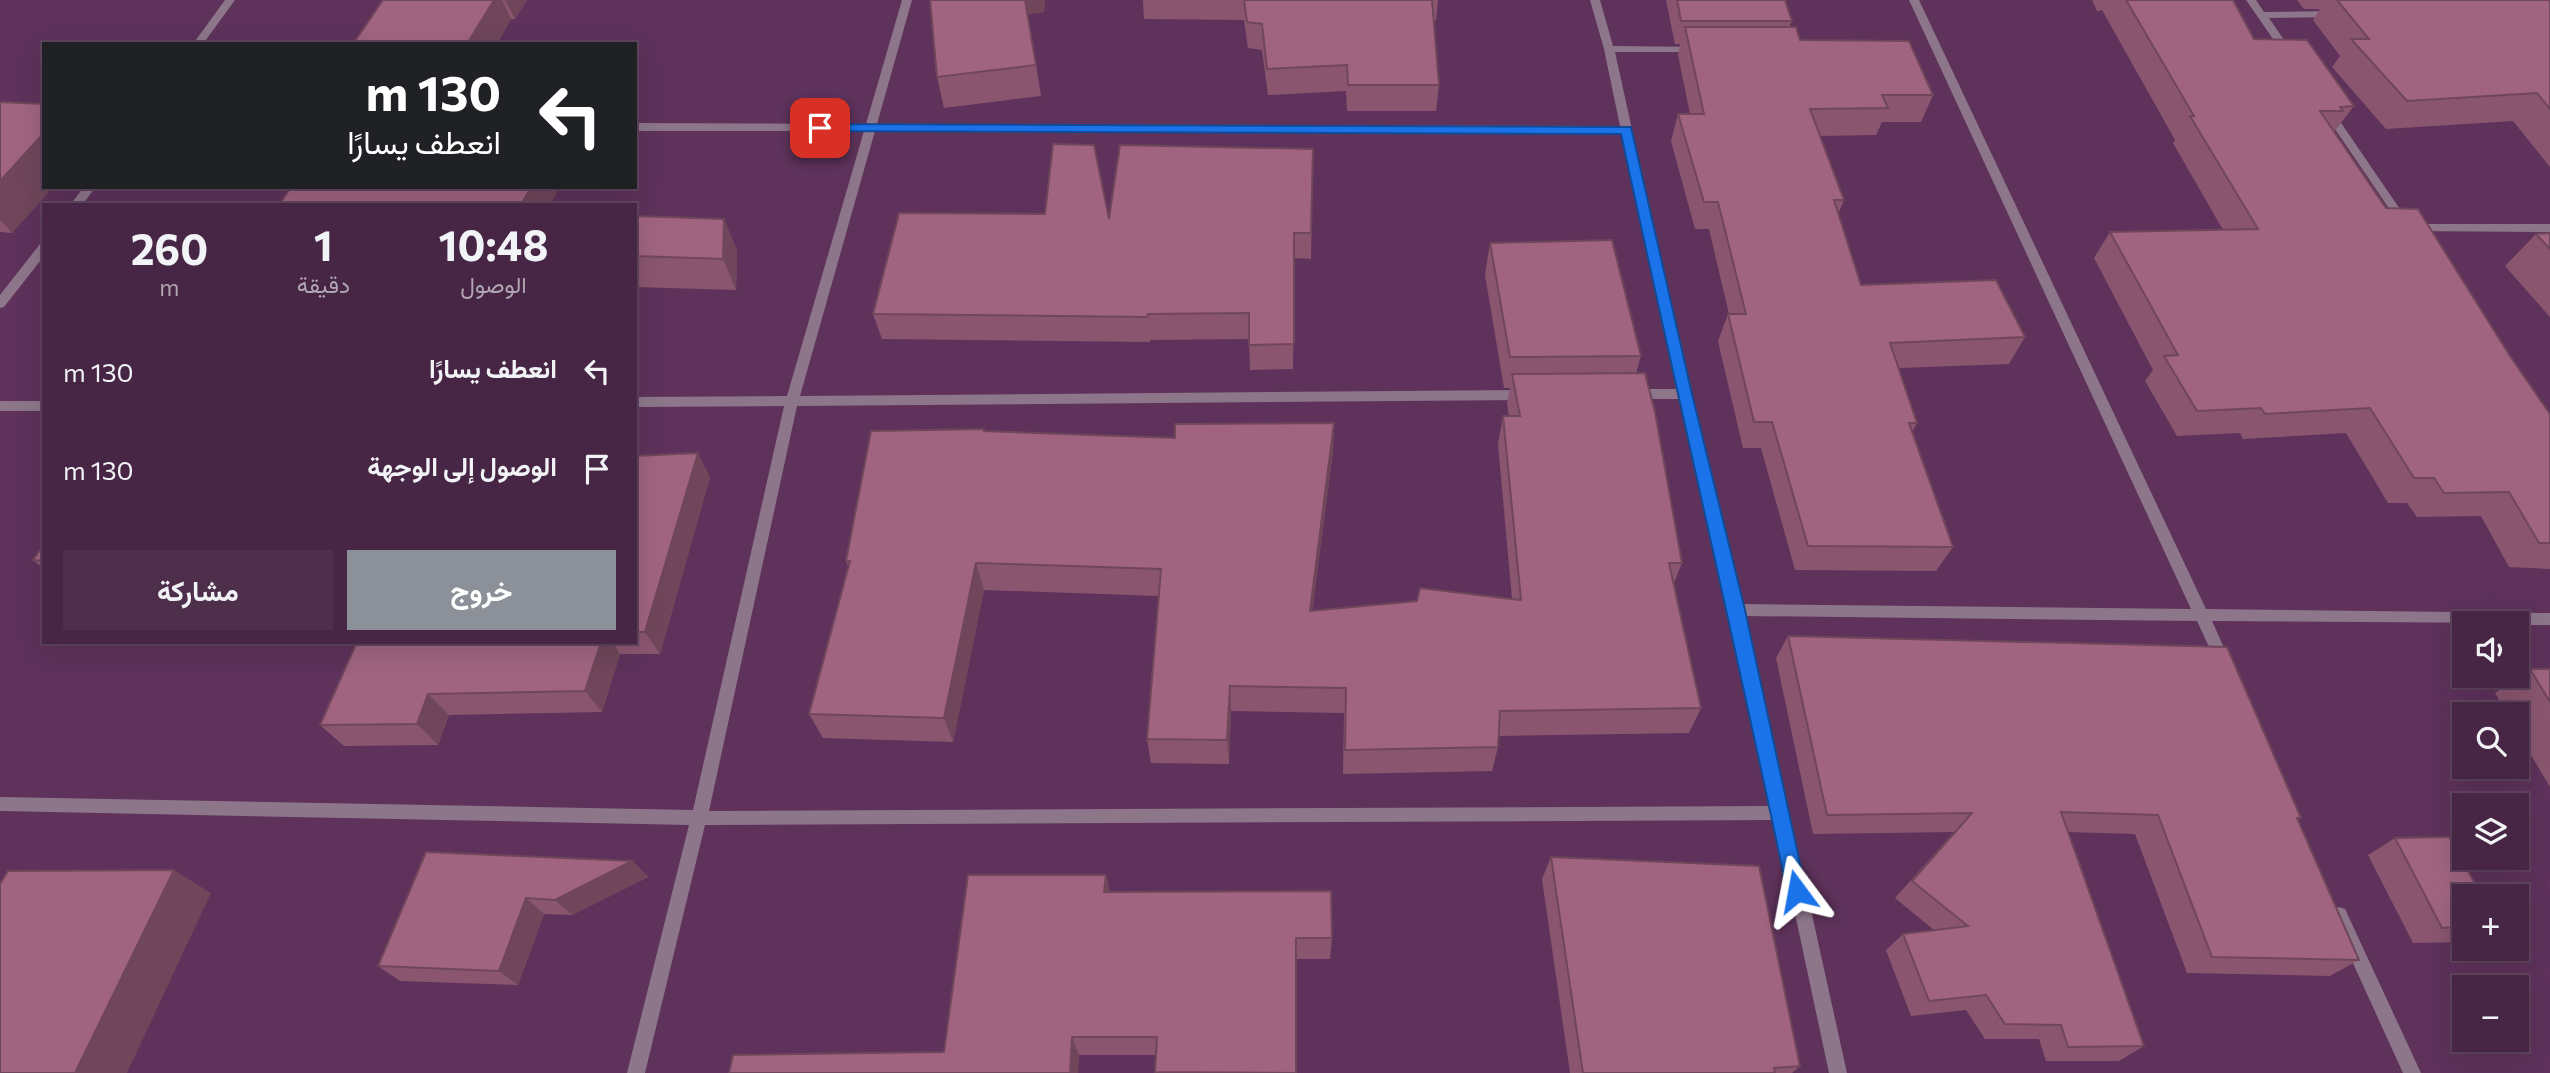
<!DOCTYPE html>
<html lang="ar">
<head>
<meta charset="utf-8">
<style>
	:root { --surface:#462644; --page:#4d2e4b; --text:#f1f3f6; --muted:#b0a5b2; --line:#5e435d; --accent:#8c9099 }
	body { margin:0; font-family:Commissioner,Vazirmatn,sans-serif; background:var(--page); color:var(--text); direction:rtl; height:100vh; display:flex; flex-direction:column; font-size:26px; white-space:nowrap }
	* { box-sizing:border-box; margin:0 }
	p { font-size:23px; color:var(--muted) }
	.icon { flex:none; width:38px; height:38px; fill:none; stroke:currentColor; stroke-width:2; stroke-linecap:round; stroke-linejoin:round }
	.map { position:relative; flex:1; overflow:hidden; direction:ltr }
	.panel { position:absolute; left:42px; top:203px; width:595px; height:441px; display:flex; flex-direction:column; background:var(--surface); border-radius:0px; box-shadow:0 7px 28px #0002,0 0 0 2px var(--line); direction:rtl }
	.panel>* { flex:none }
	.guide { position:absolute; left:42px; top:42px; width:595px; height:147px; border-radius:0px; box-shadow:0 7px 28px #0002,0 0 0 2px var(--line); direction:rtl; background:#202124; color:#fff; overflow:hidden }
	.buttons { position:absolute; left:2452px; top:611px; display:grid; gap:14px }
	.buttons a { display:grid; place-items:center; width:77px; height:77px; border-radius:0px; background:var(--surface); box-shadow:0 7px 28px #0002,0 0 0 2px var(--line); font-size:35px }
	.pin { position:absolute; display:grid; place-items:center; width:60px; height:60px; color:#fff; margin:-30px; border-radius:14px; box-shadow:0 4px 10px #0006 }
	.me { position:absolute; width:77px; margin:-38px; rotate:347deg; stroke-linejoin:round; filter:drop-shadow(0 0 5px #0008) }
	.turn { display:flex; align-items:center; gap:24px; height:147px; padding:0 21px; font-size:32px }
	.turn .icon { width:91px; height:91px; stroke-width:2.5 }
	.turn b { display:block; font-size:49px; line-height:60px }
	.eta { display:flex; justify-content:space-evenly; align-items:center; height:119px; text-align:center }
	.eta b { font-size:42px; font-weight:700; line-height:49px }
	.cta { display:flex; gap:14px; margin-top:auto; padding:14px 21px }
	.cta a { flex:1; height:80px; border-radius:0px; background:var(--accent); color:#fff; font-size:28px; font-weight:700; line-height:80px; text-align:center }
	.cta a+a { background:var(--page); color:var(--text) }
	ul { padding:0; list-style:none }
	li { display:flex; align-items:center; gap:21px; height:98px; padding:0 21px }
	li div { flex:1 }
	li b { display:block; font-size:26px }
	li em { font-style:normal }
	.map>svg:first-child { display:block }
</style>
</head>
<body>
<div class="map">
<svg width="2550" height="1073" viewBox="0 0 2550 1073">
	<rect width="100%" height="100%" fill="#5e325b"/>
	<g fill="none" stroke-linecap="round" stroke-linejoin="round">
		<path fill="#8d768a" fill-rule="evenodd" d="M 902,0 L 912,0 L 877,124 L 1620,126 L 1604,49 L 1590,0 L 1600,0 L 1613,46 L 1702,47 L 1703,49 L 1698,52 L 1615,52 L 1690,394 L 1743,604 L 2191,609 L 1909,0 L 1919,0 L 2206,609 L 2550,613 L 2550,625 L 2516,625 L 2516,623 L 2212,621 L 2230,661 L 2228,666 L 2223,667 L 2218,666 L 2197,621 L 1746,616 L 1847,1073 L 1829,1073 L 1775,820 L 705,825 L 645,1073 L 627,1073 L 689,825 L 0,811 L 0,797 L 693,810 L 784,406 L 635,407 L 635,397 L 787,396 L 864,131 L 635,131 L 635,123 L 866,124 ZM 875,131 L 1622,134 L 1676,389 L 1633,389 L 1627,394 L 1633,399 L 1679,399 L 1730,610 L 1772,806 L 709,811 L 797,406 L 1525,400 L 1531,395 L 1525,390 L 800,396 Z
			M 2246,0 L 2256,0 L 2264,12 L 2335,11 L 2340,14 L 2335,17 L 2269,18 L 2293,53 L 2288,56 L 2284,55 Z
			M 2327,107 L 2331,108 L 2410,224 L 2550,224 L 2550,232 L 2407,231 L 2406,227 L 2401,226 L 2322,110 Z
			M 0,401 L 44,401 L 44,411 L 0,411 Z
			M 2339,907 L 2345,909 L 2421,1073 L 2403,1073 L 2331,915 L 2333,909 Z"/>
		<path fill="#8d768a" fill-rule="evenodd" d="M 225,0 L 235,0 L 203,44 L 193,44 Z
			M 84,187 L 96,187 L 82,205 L 70,205 Z
			M 44,243 L 44,256 L 4,307 L 0,308 L 0,295 L 40,244 Z"/>
	</g>
	<path fill="#8a566f" d="M 383,0 L 527,0 L 515,19 L 511,19 L 497,44 L 353,44 Z
		M 930,0 L 1045,0 L 1044,12 L 1028,14 L 1041,96 L 944,108 L 937,77 Z
		M 1143,0 L 1438,0 L 1436,20 L 1434,20 L 1439,85 L 1436,111 L 1347,111 L 1346,91 L 1268,95 L 1262,50 L 1248,48 L 1244,20 L 1144,19 Z
		M 1666,0 L 1785,0 L 1792,21 L 1789,27 L 1800,40 L 1933,95 L 1921,122 L 1882,122 L 1876,135 L 1820,136 L 1844,200 L 1838,214 L 1861,285 L 2025,337 L 2009,364 L 1899,368 L 1917,423 L 1912,432 L 1953,547 L 1936,571 L 1795,570 L 1761,448 L 1743,448 L 1718,341 L 1728,314 L 1729,314 L 1709,229 L 1695,229 L 1671,141 L 1678,114 L 1690,114 L 1678,55 L 1680,44 L 1675,44 Z
		M 2092,0 L 2233,0 L 2254,39 L 2354,106 L 2334,132 L 2386,208 L 2510,356 L 2550,414 L 2550,569 L 2509,567 L 2481,516 L 2417,517 L 2407,503 L 2388,503 L 2346,433 L 2243,439 L 2240,433 L 2177,436 L 2145,381 L 2153,370 L 2094,258 L 2110,232 L 2223,230 L 2173,143 L 2175,140 L 2102,10 L 2097,11 Z
		M 2297,0 L 2550,0 L 2550,167 L 2513,121 L 2386,129 L 2332,67 L 2340,56 L 2313,20 L 2320,9 L 2304,9 Z
		M 0,102 L 44,187 L 53,187 L 12,233 L 0,232 Z
		M 1313,149 L 1311,259 L 1294,258 L 1293,369 L 1250,370 L 1249,339 L 1150,340 L 1150,342 L 882,339 L 873,314 L 1109,219 Z
		M 635,216 L 724,219 L 737,251 L 736,290 L 635,287 Z
		M 2550,233 L 2550,317 L 2505,266 L 2536,234 Z
		M 1490,243 L 1641,356 L 1636,373 L 1682,563 L 1674,583 L 1701,708 L 1689,733 L 1499,736 L 1498,747 L 1492,771 L 1343,774 L 1344,713 L 1231,711 L 1229,764 L 1151,763 L 1147,739 L 1159,596 L 984,590 L 953,742 L 823,738 L 809,714 L 848,566 L 846,561 L 984,429 L 985,431 L 1175,438 L 1334,423 L 1333,451 L 1312,611 L 1512,599 L 1498,444 L 1503,416 L 1509,416 L 1507,403 L 1510,388 L 1504,388 L 1485,275 Z
		M 635,456 L 710,477 L 660,654 L 620,654 L 602,712 L 449,715 L 438,745 L 344,746 L 320,725 L 357,642 L 635,642 Z
		M 44,544 L 44,569 L 33,560 Z
		M 1788,636 L 2301,818 L 2298,820 L 2359,960 L 2330,976 L 2187,973 L 2135,834 L 2068,832 L 2144,1046 L 2119,1061 L 2046,1061 L 2039,1039 L 1985,1039 L 1966,1010 L 1911,1016 L 1886,950 L 1903,934 L 1934,930 L 1895,898 L 1954,832 L 1813,834 L 1776,658 Z
		M 2530,669 L 2550,669 L 2550,787 L 2516,730 L 2516,714 L 2507,714 L 2495,693 Z
		M 2395,838 L 2464,896 L 2464,942 L 2413,943 L 2368,855 Z
		M 426,852 L 632,861 L 648,877 L 572,915 L 544,914 L 518,985 L 400,981 L 378,966 Z
		M 1551,857 L 1800,1066 L 1792,1073 L 1570,1073 L 1542,879 Z
		M 1106,875 L 1110,892 L 1332,938 L 1330,959 L 1296,959 L 1296,1073 L 1155,1073 L 1156,1055 L 1079,1055 L 1078,1073 L 729,1073 L 944,1052 Z"/>
	<path fill="#70465a" d="M 494,0 L 502,0 L 511,19 L 497,44 L 467,44 Z
		M 505,0 L 527,0 L 515,19 Z
		M 1025,0 L 1045,0 L 1044,12 L 1028,14 Z
		M 44,133 L 44,187 L 53,187 L 12,233 L 0,220 L 0,181 Z
		M 531,187 L 560,187 L 550,205 L 521,205 Z
		M 724,219 L 737,251 L 736,290 L 723,259 Z
		M 1334,423 L 1333,451 L 1309,638 L 1310,611 Z
		M 698,453 L 710,477 L 660,654 L 645,632 Z
		M 976,563 L 984,590 L 953,742 L 944,718 Z
		M 601,642 L 612,642 L 620,654 L 602,712 L 585,691 Z
		M 1230,686 L 1231,711 L 1229,764 L 1227,740 Z
		M 428,694 L 449,715 L 438,745 L 417,724 Z
		M 632,861 L 648,877 L 572,915 L 555,900 Z
		M 174,870 L 211,893 L 127,1073 L 75,1073 Z
		M 1106,875 L 1111,897 L 1104,892 Z
		M 526,898 L 544,914 L 518,985 L 499,971 Z
		M 1072,1037 L 1079,1055 L 1078,1073 L 1070,1073 Z"/>
	<path fill="#a06481" stroke="#70465a" stroke-width="2" d="M 383,0 L 494,0 L 467,44 L 353,44 Z
		M 930,0 L 1025,0 L 1036,65 L 937,77 Z
		M 1244,0 L 1432,0 L 1439,85 L 1348,85 L 1347,65 L 1267,69 L 1262,24 L 1247,22 Z
		M 1677,0 L 1785,0 L 1792,21 L 1681,21 Z
		M 2126,0 L 2233,0 L 2254,39 L 2307,40 L 2354,106 L 2340,107 L 2343,111 L 2320,111 L 2386,208 L 2418,209 L 2510,356 L 2550,414 L 2550,543 L 2539,543 L 2509,492 L 2444,493 L 2434,478 L 2414,478 L 2370,408 L 2265,414 L 2261,408 L 2197,411 L 2164,356 L 2178,355 L 2110,232 L 2258,229 L 2190,116 L 2194,116 Z
		M 2337,0 L 2550,0 L 2550,109 L 2537,93 L 2407,101 L 2351,39 L 2369,39 Z
		M 1685,27 L 1796,27 L 1800,40 L 1909,41 L 1933,95 L 1882,95 L 1888,108 L 1810,109 L 1844,200 L 1834,200 L 1861,285 L 1996,280 L 2025,337 L 1890,343 L 1917,423 L 1909,423 L 1953,547 L 1808,546 L 1772,422 L 1754,422 L 1728,314 L 1746,314 L 1718,202 L 1704,202 L 1678,114 L 1704,114 Z
		M 0,102 L 44,104 L 44,133 L 0,181 Z
		M 1053,144 L 1094,145 L 1109,219 L 1120,145 L 1313,149 L 1311,233 L 1294,233 L 1294,344 L 1249,345 L 1249,313 L 1148,314 L 1147,317 L 873,314 L 899,213 L 1045,214 Z
		M 291,187 L 531,187 L 521,205 L 279,205 Z
		M 635,216 L 724,219 L 723,259 L 635,256 Z
		M 2550,233 L 2550,249 L 2536,234 Z
		M 1612,240 L 1641,356 L 1510,357 L 1490,243 Z
		M 1645,373 L 1655,412 L 1682,563 L 1669,563 L 1701,708 L 1500,711 L 1498,747 L 1345,750 L 1346,688 L 1230,686 L 1227,740 L 1147,739 L 1161,569 L 976,563 L 944,718 L 809,714 L 850,561 L 846,561 L 871,431 L 984,429 L 984,431 L 1175,438 L 1175,424 L 1334,423 L 1310,611 L 1417,601 L 1420,588 L 1521,600 L 1503,416 L 1520,416 L 1512,374 Z
		M 698,453 L 645,632 L 635,632 L 635,456 Z
		M 44,544 L 44,561 L 33,560 Z
		M 1788,636 L 2227,647 L 2301,818 L 2297,818 L 2359,960 L 2212,957 L 2158,815 L 2061,812 L 2144,1046 L 2068,1047 L 2061,1025 L 2005,1024 L 1986,995 L 1929,1001 L 1903,934 L 1968,926 L 1912,881 L 1972,813 L 1827,815 Z
		M 357,642 L 601,642 L 585,691 L 428,694 L 417,724 L 320,725 Z
		M 2530,669 L 2550,669 L 2550,702 Z
		M 2449,837 L 2482,896 L 2464,896 L 2464,927 L 2442,928 L 2395,838 Z
		M 426,852 L 632,861 L 555,900 L 526,898 L 499,971 L 378,966 Z
		M 1551,857 L 1759,866 L 1800,1066 L 1774,1068 L 1775,1073 L 1583,1073 Z
		M 174,870 L 75,1073 L 0,1073 L 0,884 L 8,871 Z
		M 968,875 L 1106,875 L 1104,892 L 1331,891 L 1332,938 L 1296,938 L 1296,1073 L 1155,1072 L 1157,1037 L 1072,1037 L 1070,1073 L 729,1073 L 733,1055 L 944,1052 Z"/>
	<path fill="#1a73e8" stroke="#114b97" stroke-width="2" d="M 820,124 L 1631,127 L 1692,394 L 1745,610 L 1806,891 L 1803,897 L 1797,900 L 1790,897 L 1787,891 C 1734,638 1675,386 1621,134 L 815,131 L 815,125 Z"/>
</svg>
<div class="buttons">
<a><svg class="icon" aria-label="sound" viewBox="0 0 24 24"><path d="M4 9h4l5-4v14l-5-4H4zM17 9q2 3 0 6"/></svg></a>
<a><svg class="icon" aria-label="search" viewBox="0 0 24 24"><circle cx="10" cy="10" r="6"/><path d="M15 15l6 6"/></svg></a>
<a><svg class="icon" aria-label="layers" viewBox="0 0 24 24"><path d="M12 4l9 5-9 5-9-5zM3 14l9 5 9-5"/></svg></a>
<a>+</a>
<a>−</a>
</div>
<div class="pin" style="left:820px;top:128px;background:#d93025"><svg class="icon" aria-label="arrive" viewBox="0 0 24 24"><path d="M6 21V4h12l-3 4 3 4H6"/></svg></div>
<svg class="me" style="left:1797px;top:891px" viewBox="-20 -20 40 40"><path d="M0-17L14 15 0 8-14 15z" fill="#1a73e8" stroke="#fff" stroke-width="4"/></svg>
<div class="guide">
<div class="turn"><svg class="icon" aria-label="left" viewBox="0 0 24 24"><path d="M17 20v-9H6M10 6l-5 5 5 5"/></svg><div><b>130 m</b>انعطف يسارًا</div></div>
</div>
<section class="panel">
<div class="eta">
<div><b>10:48</b><p>الوصول</p></div>
<div><b>1</b><p>دقيقة</p></div>
<div><b>260</b><p>m</p></div>
</div>
<ul>
<li><svg class="icon" aria-label="left" viewBox="0 0 24 24"><path d="M17 20v-9H6M10 6l-5 5 5 5"/></svg><div><b>انعطف يسارًا</b></div><em>130 m</em></li>
<li><svg class="icon" aria-label="arrive" viewBox="0 0 24 24"><path d="M6 21V4h12l-3 4 3 4H6"/></svg><div><b>الوصول إلى الوجهة</b></div><em>130 m</em></li>
</ul>
<div class="cta"><a>خروج</a><a>مشاركة</a></div>
</section>
</div>
</body>
</html>
